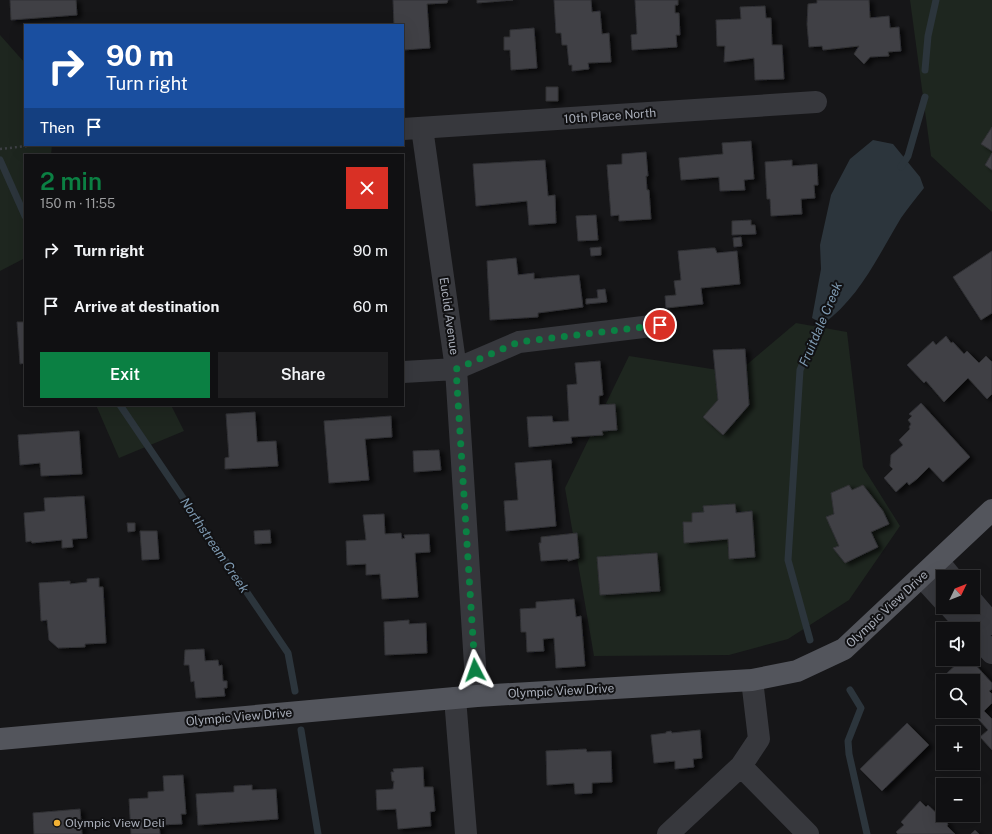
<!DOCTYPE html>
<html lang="en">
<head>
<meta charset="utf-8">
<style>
	:root { --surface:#101012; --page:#1e1e20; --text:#f1f3f6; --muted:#9c9d9f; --line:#303032; --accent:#0b8043 }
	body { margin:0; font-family:"Public Sans",sans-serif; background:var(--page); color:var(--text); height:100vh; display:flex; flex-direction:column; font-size:15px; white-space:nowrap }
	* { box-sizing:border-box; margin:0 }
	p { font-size:13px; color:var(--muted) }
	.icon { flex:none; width:22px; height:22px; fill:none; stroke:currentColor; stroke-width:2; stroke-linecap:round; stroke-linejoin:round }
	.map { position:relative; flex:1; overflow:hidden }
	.side { position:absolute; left:24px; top:154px; width:380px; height:252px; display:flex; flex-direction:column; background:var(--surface); border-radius:0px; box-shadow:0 4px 16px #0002,0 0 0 1px var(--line) }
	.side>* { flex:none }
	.banner { position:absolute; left:24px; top:24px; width:380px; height:122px; border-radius:0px; box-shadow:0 4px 16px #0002,0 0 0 1px var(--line); background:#1a4fa0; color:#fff; overflow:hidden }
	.needle { width:26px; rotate:47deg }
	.controls { position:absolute; left:936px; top:570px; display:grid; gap:8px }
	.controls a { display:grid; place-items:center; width:44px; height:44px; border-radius:0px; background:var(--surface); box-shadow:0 4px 16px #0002,0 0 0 1px var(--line); font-size:20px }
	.pin { position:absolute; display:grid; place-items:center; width:34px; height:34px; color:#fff; margin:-17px; border:2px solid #fff; border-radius:50%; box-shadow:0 1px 4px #0007 }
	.me { position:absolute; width:44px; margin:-22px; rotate:356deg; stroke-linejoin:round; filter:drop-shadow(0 0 3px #0008) }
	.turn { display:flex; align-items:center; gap:14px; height:84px; padding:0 16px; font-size:18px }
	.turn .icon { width:52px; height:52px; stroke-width:2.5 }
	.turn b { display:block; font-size:28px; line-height:34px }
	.then { display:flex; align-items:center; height:38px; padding:0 16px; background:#0003; gap:8px; font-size:15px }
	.round { display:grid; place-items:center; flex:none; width:42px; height:42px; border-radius:0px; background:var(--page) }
	.summary { display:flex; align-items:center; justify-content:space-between; height:68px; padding:0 16px }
	h1 { font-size:24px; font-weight:600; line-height:30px; color:var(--accent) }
	.action { display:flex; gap:8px; margin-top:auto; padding:8px 16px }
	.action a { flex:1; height:46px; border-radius:0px; background:var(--accent); color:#fff; font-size:16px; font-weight:600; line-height:46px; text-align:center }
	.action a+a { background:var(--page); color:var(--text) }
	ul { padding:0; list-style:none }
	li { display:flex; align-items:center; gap:12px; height:56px; padding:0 16px }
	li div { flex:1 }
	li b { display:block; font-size:15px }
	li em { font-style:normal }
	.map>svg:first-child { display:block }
</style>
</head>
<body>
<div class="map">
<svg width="992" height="834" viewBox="0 0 992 834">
	<defs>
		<filter id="shadow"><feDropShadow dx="4.5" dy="2.5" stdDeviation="2" flood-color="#0009"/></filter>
	</defs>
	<rect width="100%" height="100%" fill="#161618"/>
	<path fill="#1e261f" d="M 910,0 L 992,0 L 992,212 L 931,156 Z
		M 0,35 L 25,63 L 25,145 L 52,145 L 51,155 L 25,155 L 25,258 L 0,271 Z
		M 796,323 L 847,332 L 863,467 L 900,526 L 849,600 L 788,639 L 729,655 L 594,656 L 565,488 L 629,356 L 737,373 Z
		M 96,405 L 171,405 L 184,431 L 119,458 Z"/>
	<path fill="#2c353c" d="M 873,140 L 893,144 L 920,177 L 924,188 C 916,198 908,208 901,218 C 878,256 860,297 823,324 L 812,318 L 821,269 L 820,245 L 831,195 L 850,159 Z"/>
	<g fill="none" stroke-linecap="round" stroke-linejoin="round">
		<path stroke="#2c353c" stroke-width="7" d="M 925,70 L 928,36 L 936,0
			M 0,160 L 25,216
			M 901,167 L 908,156 L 925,97
			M 120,405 L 288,653 L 295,691
			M 810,640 L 788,560 L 800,370 L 824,314
			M 850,690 L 861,708 L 848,741 L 849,754 L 867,834
			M 301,730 L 318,834"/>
	</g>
	<path fill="#404145" stroke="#303034" filter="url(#shadow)" d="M 10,0 L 76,0 L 77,15 L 11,20 Z
		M 393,0 L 448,0 L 447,3 L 427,4 L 430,48 L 403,50 L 403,25 L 394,25 Z
		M 477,0 L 513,0 L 477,3 Z
		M 554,0 L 591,0 L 592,12 L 600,11 L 602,34 L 609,33 L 611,62 L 588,63 L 589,69 L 572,71 L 572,65 L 569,65 L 567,45 L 562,45 L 561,33 L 556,33 Z
		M 635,0 L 678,0 L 678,5 L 675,5 L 675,13 L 679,13 L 680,35 L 676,35 L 677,47 L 632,50 L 631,35 L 637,34 Z
		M 817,0 L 869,0 L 870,18 L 889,16 L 890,28 L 899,27 L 901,51 L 888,52 L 889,56 L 870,57 L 864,64 L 854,54 L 859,46 L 823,50 L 822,46 L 809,47 L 807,24 L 808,4 L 817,3 Z
		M 765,6 L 766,18 L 771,18 L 772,45 L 782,45 L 784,79 L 755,80 L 754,58 L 724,62 L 725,46 L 717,46 L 716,20 L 741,19 L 740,7 Z
		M 534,28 L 537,68 L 511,70 L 510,50 L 504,50 L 504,37 L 510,37 L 510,30 Z
		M 546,87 L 558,87 L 558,101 L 546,101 Z
		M 992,127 L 992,151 L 981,144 Z
		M 751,141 L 754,179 L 744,180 L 745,190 L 720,191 L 719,177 L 681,180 L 679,158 L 723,154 L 722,143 Z
		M 646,152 L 648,176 L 646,176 L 647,190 L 649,190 L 651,219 L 619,221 L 619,215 L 611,216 L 607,165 L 622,164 L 622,154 Z
		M 992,153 L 992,170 L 985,165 Z
		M 545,160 L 548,196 L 555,195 L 556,223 L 529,225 L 527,201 L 476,206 L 473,164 Z
		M 792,160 L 792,166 L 817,164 L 818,185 L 814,185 L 815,198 L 801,199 L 802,214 L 771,216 L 770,199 L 767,199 L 765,162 Z
		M 596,215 L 598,240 L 578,241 L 576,216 Z
		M 751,220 L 751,225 L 755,225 L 756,234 L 732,235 L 732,221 Z
		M 741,237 L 742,246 L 734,247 L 733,238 Z
		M 601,247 L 601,255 L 591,256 L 590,248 Z
		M 711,248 L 715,248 L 717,253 L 737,251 L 740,284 L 701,288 L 703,304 L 666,308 L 665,296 L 676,295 L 674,281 L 681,280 L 678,251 Z
		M 992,251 L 992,313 L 981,320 L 953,277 Z
		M 516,258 L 518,275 L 534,273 L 534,279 L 579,275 L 583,307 L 538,313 L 538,317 L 490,320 L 487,261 Z
		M 605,289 L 607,302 L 586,304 L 586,299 L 598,298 L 597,290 Z
		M 17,322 L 25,322 L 25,363 L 20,364 Z
		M 946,336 L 951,343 L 953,342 L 964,354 L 967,351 L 979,363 L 986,356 L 992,362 L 992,394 L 987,399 L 968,378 L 944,402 L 926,381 L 924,383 L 907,365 L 933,341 L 936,345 Z
		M 745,349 L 749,405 L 723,435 L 703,417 L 718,400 L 713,350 Z
		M 600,361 L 603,395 L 599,396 L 599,405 L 615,404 L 617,430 L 602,431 L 603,435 L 571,437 L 572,443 L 529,447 L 527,417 L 552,416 L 553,422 L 569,421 L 567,385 L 577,384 L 575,363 Z
		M 921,403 L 970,457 L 943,482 L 929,467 L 917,479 L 909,485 L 907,482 L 896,492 L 884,478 L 893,469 L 890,466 L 891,455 L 903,445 L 899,440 L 910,429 L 909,427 L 911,424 L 908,420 L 912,416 L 909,414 Z
		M 255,412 L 257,442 L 276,441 L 278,466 L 225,469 L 225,458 L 229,457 L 226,414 Z
		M 391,416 L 392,437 L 365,439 L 369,480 L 329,483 L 324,421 Z
		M 79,431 L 82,474 L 41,476 L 40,463 L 20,465 L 18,435 Z
		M 439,450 L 441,470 L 414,472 L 413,451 Z
		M 551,460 L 556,526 L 506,531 L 504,501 L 518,500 L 515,463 Z
		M 849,485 L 852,490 L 863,485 L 883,511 L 889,524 L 871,532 L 878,547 L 845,563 L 833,548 L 839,546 L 826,517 L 834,514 L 831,493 Z
		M 84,496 L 87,538 L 72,539 L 73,547 L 62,548 L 62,540 L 32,543 L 31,541 L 26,542 L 24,513 L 45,511 L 44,498 Z
		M 735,504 L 736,513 L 752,511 L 755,557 L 729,559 L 728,539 L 684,543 L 683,522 L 692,522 L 692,513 L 704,512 L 703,506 Z
		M 384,514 L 385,534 L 401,533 L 402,539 L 405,538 L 404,535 L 429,534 L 430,552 L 415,553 L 418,597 L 382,599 L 380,574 L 366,575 L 366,564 L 347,565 L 346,541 L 366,540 L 363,515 Z
		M 127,523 L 135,523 L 135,531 L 128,532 Z
		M 270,530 L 271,543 L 255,544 L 254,531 Z
		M 140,531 L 157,531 L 159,559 L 142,560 Z
		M 577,533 L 579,558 L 568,561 L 568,559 L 541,561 L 539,543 L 541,543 L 541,537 Z
		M 657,553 L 660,591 L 600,595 L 597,557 Z
		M 99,578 L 99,587 L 103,587 L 106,643 L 85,644 L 85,647 L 58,648 L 49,640 L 47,620 L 41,621 L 39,583 L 70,581 L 70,584 L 87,582 L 87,579 Z
		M 574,599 L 576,617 L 581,616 L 585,666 L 556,668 L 554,638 L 543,639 L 544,651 L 527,652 L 526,632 L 521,632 L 520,609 L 536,608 L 536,602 Z
		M 409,620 L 409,624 L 426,623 L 427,653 L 385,655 L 384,622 Z
		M 204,649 L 205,661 L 218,660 L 219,666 L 222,665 L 223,681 L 227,681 L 227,688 L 224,688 L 225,696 L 196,698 L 194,681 L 191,682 L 189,665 L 184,665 L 185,650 Z
		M 971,660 L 992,683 L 992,689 L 989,691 L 992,694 L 992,703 L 984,711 L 992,719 L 992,750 L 980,737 L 988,730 L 971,711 L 973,711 L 973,681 L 949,681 L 951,679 L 947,673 L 960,661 L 965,665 Z
		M 907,723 L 929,745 L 882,791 L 860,769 Z
		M 700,730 L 702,758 L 693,759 L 694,767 L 675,769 L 675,761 L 654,763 L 651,735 L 666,733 L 666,732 L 671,731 L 672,733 Z
		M 586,749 L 587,752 L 611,751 L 612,782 L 592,783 L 592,793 L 575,794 L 574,783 L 547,785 L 546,751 Z
		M 423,767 L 424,787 L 433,787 L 435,811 L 430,812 L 431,826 L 398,829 L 396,809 L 377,810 L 376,790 L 393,789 L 394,781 L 392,781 L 391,772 L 394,772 L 393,769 Z
		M 183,775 L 186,814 L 181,814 L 182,824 L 159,825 L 160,834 L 131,834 L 129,799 L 148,798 L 148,792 L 164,791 L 163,776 Z
		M 252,785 L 252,790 L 276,789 L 278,819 L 198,825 L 196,794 L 234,792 L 234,786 Z
		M 920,801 L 926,807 L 928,805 L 948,824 L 947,826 L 955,834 L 898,834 L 896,832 L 904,825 L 901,822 Z
		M 80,809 L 82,834 L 34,834 L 33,813 Z
		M 975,830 L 979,834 L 971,834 Z"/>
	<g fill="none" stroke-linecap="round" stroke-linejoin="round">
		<path stroke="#3d3f44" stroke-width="2.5" stroke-dasharray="2 3" stroke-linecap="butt" d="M 0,149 L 36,145"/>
		<path stroke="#37383d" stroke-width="22" d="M 422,128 L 456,369 L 477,696
			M 403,129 L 816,102
			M 403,372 L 456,369 L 519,342 L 660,325
			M 938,561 L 951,577
			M 922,577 L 943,600
			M 973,602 L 992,624
			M 950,607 L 970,629
			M 973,632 L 992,653
			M 455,698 L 466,834
			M 741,766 L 808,834
			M 668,834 L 741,766 L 759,739 L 752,680"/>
		<path stroke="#53555c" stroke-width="22" d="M 0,739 L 477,696 L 752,680 L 797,671 L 844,649 L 992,510"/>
	</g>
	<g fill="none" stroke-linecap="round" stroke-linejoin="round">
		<path stroke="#0b8043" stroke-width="7" stroke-dasharray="0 12.6" d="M 475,670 L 456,369 L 519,342 L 660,325"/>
	</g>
	<circle fill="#f2b134" stroke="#111113" stroke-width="1.5" cx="57" cy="823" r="4"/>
	<g text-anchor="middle" stroke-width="4" stroke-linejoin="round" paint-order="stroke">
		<g font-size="12" fill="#a8adb8" stroke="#111113">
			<text transform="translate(610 116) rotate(-4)" y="4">10th Place North</text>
			<text transform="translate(449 316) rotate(82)" y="4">Euclid Avenue</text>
			<text transform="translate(887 609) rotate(-43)" y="4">Olympic View Drive</text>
			<text transform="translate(561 691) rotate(-3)" y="4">Olympic View Drive</text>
			<text transform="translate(239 717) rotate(-5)" y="4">Olympic View Drive</text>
		</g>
		<g font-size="12" fill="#a8adb8" stroke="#111113" text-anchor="start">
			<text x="65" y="827">Olympic View Deli</text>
		</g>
		<g font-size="13" font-style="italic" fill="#7f9bb3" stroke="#111113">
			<text transform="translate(820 324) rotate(-67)" y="5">Fruitdale Creek</text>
			<text transform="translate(215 545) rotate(56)" y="5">Northstream Creek</text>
		</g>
	</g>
</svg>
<div class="controls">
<a><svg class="needle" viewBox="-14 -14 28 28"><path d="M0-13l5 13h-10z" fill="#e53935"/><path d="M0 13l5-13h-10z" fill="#9c9d9f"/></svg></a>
<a><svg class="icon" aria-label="sound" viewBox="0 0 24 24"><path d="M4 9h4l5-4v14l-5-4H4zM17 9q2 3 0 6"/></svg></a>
<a><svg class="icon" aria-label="search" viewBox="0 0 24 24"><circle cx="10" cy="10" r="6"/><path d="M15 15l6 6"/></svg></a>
<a>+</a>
<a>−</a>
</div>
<div class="pin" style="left:660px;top:325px;background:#d93025"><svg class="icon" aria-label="arrive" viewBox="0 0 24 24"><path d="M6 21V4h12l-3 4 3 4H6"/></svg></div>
<svg class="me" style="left:475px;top:670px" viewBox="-20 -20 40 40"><path d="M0-17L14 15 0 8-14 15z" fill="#0b8043" stroke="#fff" stroke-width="4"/></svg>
<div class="banner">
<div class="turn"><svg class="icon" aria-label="right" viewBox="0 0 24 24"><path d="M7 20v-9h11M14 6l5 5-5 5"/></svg><div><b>90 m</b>Turn right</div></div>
<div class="then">Then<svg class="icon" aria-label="arrive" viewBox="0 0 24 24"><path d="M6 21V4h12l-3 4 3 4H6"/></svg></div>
</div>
<section class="side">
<div class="summary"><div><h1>2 min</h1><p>150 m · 11:55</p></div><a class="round" style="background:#d93025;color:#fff"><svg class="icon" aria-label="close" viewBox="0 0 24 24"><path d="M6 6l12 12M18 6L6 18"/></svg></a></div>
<ul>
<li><svg class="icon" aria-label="right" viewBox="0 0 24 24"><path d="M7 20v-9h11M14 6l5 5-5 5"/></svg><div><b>Turn right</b></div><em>90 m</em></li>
<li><svg class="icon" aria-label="arrive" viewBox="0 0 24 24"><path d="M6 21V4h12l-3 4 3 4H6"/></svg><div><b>Arrive at destination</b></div><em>60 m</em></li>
</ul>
<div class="action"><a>Exit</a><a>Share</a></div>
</section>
</div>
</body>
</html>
